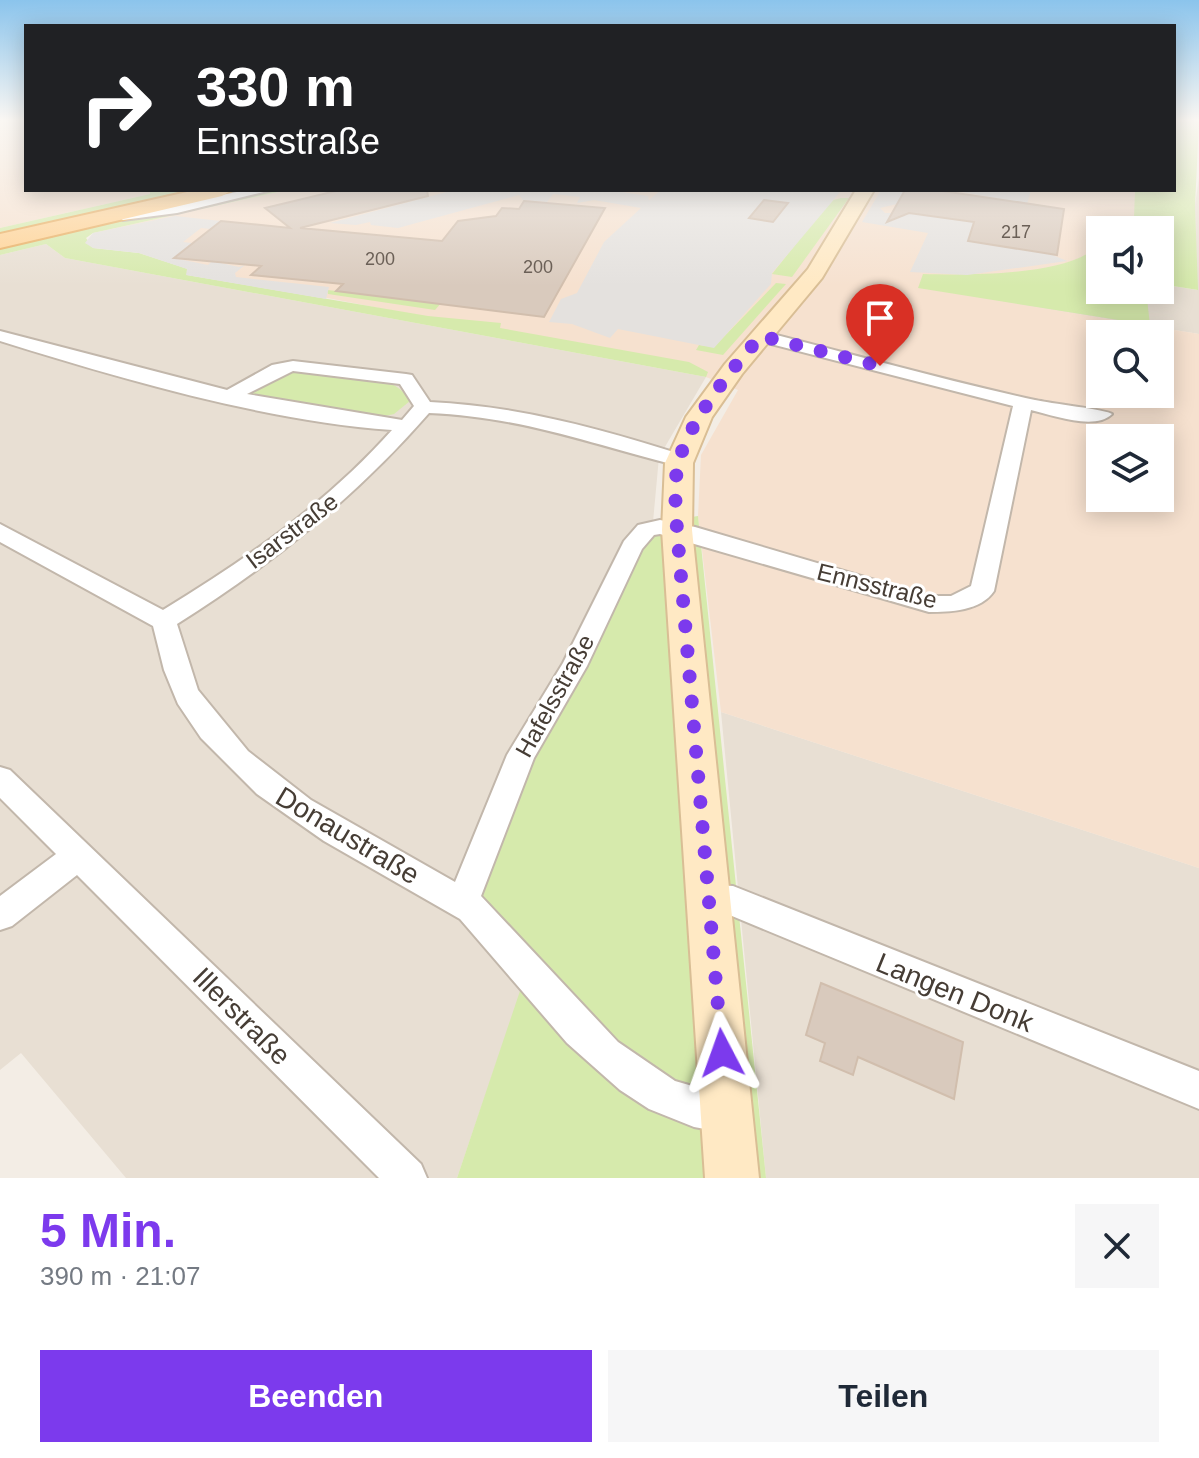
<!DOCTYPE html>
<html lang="de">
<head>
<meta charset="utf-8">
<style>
	:root { --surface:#fff; --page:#f6f6f7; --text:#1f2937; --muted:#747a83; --accent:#7c3aed }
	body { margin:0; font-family:Arial,sans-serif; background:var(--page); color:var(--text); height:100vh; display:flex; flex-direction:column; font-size:30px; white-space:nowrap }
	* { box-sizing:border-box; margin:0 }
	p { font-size:26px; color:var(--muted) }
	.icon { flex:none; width:44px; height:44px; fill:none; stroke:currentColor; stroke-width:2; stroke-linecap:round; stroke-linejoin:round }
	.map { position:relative; height:1178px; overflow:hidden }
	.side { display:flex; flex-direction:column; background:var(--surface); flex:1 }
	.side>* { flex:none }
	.guide { position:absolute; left:24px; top:24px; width:1152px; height:168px; border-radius:0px; box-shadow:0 4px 20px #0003; background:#202124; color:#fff; overflow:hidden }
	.tools { position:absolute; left:1086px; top:216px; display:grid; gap:16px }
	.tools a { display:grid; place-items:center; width:88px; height:88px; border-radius:0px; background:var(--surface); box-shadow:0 4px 20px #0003; font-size:40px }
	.pin { position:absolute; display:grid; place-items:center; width:68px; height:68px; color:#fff; margin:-82px -34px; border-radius:50% 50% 50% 0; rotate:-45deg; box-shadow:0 0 8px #0007 }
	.pin .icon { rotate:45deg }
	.me { position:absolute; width:88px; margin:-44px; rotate:356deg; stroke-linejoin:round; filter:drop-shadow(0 0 6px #0008) }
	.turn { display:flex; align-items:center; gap:28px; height:168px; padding:0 40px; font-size:36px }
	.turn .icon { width:104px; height:104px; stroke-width:2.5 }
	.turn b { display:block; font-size:56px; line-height:68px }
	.round { display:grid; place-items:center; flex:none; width:84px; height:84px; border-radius:0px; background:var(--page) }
	.overview { display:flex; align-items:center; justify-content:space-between; height:136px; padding:0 40px }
	h1 { font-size:48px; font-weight:700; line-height:60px; color:var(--accent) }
	.action { display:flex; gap:16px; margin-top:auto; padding:16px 40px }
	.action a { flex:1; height:92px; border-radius:0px; background:var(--accent); color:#fff; font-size:32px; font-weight:700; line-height:92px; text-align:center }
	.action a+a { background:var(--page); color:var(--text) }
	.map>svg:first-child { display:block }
</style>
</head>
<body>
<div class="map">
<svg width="1199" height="1178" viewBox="0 0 1199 1178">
	<rect width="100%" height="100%" fill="#f3ede5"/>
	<path fill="#e8dfd3" d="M 1199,178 L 1199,334 L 918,288 L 1160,290 L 1160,284 L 1197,290 L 1195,205 Z
		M 46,244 L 65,258 L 706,377 L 659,457 L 653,522 L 524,982 L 457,1178 L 126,1178 L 21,1053 L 0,1070 L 0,255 Z
		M 721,712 L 1199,868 L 1199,1178 L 766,1178 Z"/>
	<path fill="#f6e1cf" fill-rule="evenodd" d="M 0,121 L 26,121 L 26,190 L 150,190 L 150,194 L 0,228 Z
		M 287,190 L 1155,190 L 1146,230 L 1100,230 L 1100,262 L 918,287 L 1199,334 L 1199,868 L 721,712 L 698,516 L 701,455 L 738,390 L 706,377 L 704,371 L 224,278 L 139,253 L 93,233 ZM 1100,334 L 1160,334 L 1160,394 L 1100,394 ZM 1100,438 L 1160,438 L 1160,498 L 1100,498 Z"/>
	<path fill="#d6eaac" d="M 1174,121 L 1199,121 L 1195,205 L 1198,290 L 1160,284 L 1160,230 L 1122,230 L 1134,218 L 1135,190 L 1174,190 Z
		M 150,190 L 287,190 L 93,233 L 86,238 L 93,248 L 139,253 L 188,269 L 187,275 L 428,316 L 501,323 L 500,328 L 689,362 L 708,372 L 706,377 L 65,258 L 46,244 L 0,255 L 0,228 L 150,194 Z
		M 841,198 L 849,198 L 792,277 L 772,274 L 830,201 Z
		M 1100,243 L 1100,290 L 1146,290 L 1150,325 L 918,288 L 923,274 C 964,275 1074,277 1100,243 Z
		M 776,283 L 786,284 L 723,355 L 696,350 L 699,345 L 714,347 Z
		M 327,290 L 442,302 L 435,310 L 328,294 Z
		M 301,369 C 333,373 393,369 410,401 L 394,414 L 381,417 L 248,394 L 250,389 L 285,371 Z
		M 698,516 L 766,1178 L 457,1178 L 523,982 L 447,907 L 582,623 L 641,525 Z"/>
	<path fill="#e4e1de" d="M 454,190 L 609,190 L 648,196 L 649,200 L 661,190 L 841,191 L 772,273 L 771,284 L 714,348 L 618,329 L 610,338 L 572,324 L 549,322 L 561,299 L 577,293 L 604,242 L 641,208 L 594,200 L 577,203 L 580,197 L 553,194 L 547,202 L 523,200 L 519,195 L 398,228 L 371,225 L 370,222 L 356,225 L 330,223 Z
		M 881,190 L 905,190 L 897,204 L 880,208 L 885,213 L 909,213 L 974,222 L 1067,261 L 967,275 L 910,272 L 928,233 L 862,222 Z
		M 952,190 L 1031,190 L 1027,204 Z
		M 175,216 L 221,221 L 211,229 L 201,228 L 183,242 L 192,243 L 174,258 L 208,265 L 212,261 L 239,267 L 245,265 L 235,273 L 236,277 L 329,287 L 326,299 L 186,275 L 187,269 L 139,253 L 93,248 L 85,243 L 93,233 Z"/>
	<path fill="#d9cabd" stroke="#d1bead" stroke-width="2" d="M 340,190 L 427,190 L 428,196 L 300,228 L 442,241 L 458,221 L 496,216 L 502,208 L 519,209 L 524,201 L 605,208 L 544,317 L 336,291 L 343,284 L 251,275 L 261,266 L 174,258 L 221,221 L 290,228 L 265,208 Z
		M 905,190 L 936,190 L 1064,209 L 1057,255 L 968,241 L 974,222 L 909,213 L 887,222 Z
		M 764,200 L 788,203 L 773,222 L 749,218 Z
		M 821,983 L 963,1042 L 954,1099 L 858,1057 L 853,1075 L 820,1061 L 825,1043 L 806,1035 Z"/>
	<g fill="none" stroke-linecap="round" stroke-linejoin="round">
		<defs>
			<path id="street" d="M 247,190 L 272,190 L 177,213 L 123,220 L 116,216 Z
				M 0,331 L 227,390 L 272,365 L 293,361 L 406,374 L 412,375 L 430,402 C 518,406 602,429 686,456 L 689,460 L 686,464 L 679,466 C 590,444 523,417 429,413 C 355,498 272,564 177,624 L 198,690 L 248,751 L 311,800 L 455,882 L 507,755 L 563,663 L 624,541 L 638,525 L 660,520 L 695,527 L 929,596 L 951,596 L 971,586 L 1013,406 L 755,340 L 755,332 L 761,331 C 852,354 943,380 1035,400 C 1048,403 1108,410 1112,414 C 1095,431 1052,415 1031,410 L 994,591 C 981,611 950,612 929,612 L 660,534 L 654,535 L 642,549 L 587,666 L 534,758 L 481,896 L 618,1042 L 675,1081 L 741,1100 L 746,1114 L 741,1128 L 727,1133 L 694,1127 L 649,1109 L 620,1090 L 567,1043 L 460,919 L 324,841 L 257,794 L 201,738 L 178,704 L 164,670 L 153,626 L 0,542 L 0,524 L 163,610 C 247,559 327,503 392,430 C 265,421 122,379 0,341 ZM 293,371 L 400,384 L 414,406 L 402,420 L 247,394 Z
				M 0,767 L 10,770 L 421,1164 L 427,1178 L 379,1178 L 77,875 L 12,926 L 0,930 L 0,896 L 56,854 L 0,798 Z
				M 710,885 L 733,886 L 1199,1071 L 1199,1109 L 732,916 L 699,911 L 694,900 L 699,889 Z"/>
			<path id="secondary" d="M 856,190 L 874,190 L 822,278 L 742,374 L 712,417 L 693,463 L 692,530 L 759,1178 L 705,1178 L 662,530 L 665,463 L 686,417 L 725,364 L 808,269 Z"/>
			<path id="primary" d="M 196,190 L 232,190 L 222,196 L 0,248 L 0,234 Z"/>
		</defs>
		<use href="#street" stroke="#c2b7ab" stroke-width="4"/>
		<use href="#secondary" stroke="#d9be95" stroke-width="4"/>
		<use href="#primary" stroke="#e8ad5e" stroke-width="4"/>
		<use href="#street" fill="#fff" fill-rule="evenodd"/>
		<use href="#secondary" fill="#ffe9c4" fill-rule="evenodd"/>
		<use href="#primary" fill="#ffd293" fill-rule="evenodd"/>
	</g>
	<linearGradient id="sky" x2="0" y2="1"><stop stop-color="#8bc4ec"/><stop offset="0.42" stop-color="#faf7f3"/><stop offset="1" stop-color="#faf7f3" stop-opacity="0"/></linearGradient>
	<rect width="1199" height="286" fill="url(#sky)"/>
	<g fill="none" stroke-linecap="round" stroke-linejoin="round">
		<path stroke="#7c3aed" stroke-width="14" stroke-dasharray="0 25.2" d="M 722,1053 L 677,530 C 676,508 673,483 679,461 C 689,421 734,366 761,336 L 880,366"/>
	</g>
	<g text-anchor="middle" stroke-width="6" stroke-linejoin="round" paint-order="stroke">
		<g font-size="18" fill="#6b6057">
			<text x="1016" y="238">217</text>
			<text x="380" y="265">200</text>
			<text x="538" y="273">200</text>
		</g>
		<g font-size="24" fill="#463d35" stroke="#fff">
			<text transform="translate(292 531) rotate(-37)" y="8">Isarstraße</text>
			<text transform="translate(877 586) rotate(14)" y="8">Ennsstraße</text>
			<text transform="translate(555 696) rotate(-61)" y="8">Hafelsstraße</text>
		</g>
		<g font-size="28" fill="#463d35" stroke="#fff">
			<text transform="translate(348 835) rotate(31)" y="10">Donaustraße</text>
			<text transform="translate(955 992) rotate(22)" y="10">Langen Donk</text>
			<text transform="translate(242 1016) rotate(45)" y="10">Illerstraße</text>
		</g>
	</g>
</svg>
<div class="tools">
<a><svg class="icon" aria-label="sound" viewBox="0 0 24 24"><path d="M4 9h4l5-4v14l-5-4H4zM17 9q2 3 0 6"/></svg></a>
<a><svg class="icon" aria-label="search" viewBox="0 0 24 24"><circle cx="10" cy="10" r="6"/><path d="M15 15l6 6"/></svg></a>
<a><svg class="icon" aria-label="layers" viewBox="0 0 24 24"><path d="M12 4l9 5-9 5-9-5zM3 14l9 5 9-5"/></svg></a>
</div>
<div class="pin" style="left:880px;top:366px;background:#d93025"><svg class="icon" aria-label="arrive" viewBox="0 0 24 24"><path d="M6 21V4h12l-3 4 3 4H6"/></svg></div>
<svg class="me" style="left:722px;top:1053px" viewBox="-20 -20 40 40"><path d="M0-17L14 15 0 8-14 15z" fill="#7c3aed" stroke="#fff" stroke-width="4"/></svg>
<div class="guide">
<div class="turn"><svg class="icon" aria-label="right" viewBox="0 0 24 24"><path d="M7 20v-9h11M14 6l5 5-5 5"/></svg><div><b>330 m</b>Ennsstraße</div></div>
</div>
</div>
<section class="side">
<div class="overview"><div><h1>5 Min.</h1><p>390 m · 21:07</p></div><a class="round"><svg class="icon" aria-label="close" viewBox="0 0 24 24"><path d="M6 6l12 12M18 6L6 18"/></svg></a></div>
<div class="action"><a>Beenden</a><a>Teilen</a></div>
</section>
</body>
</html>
